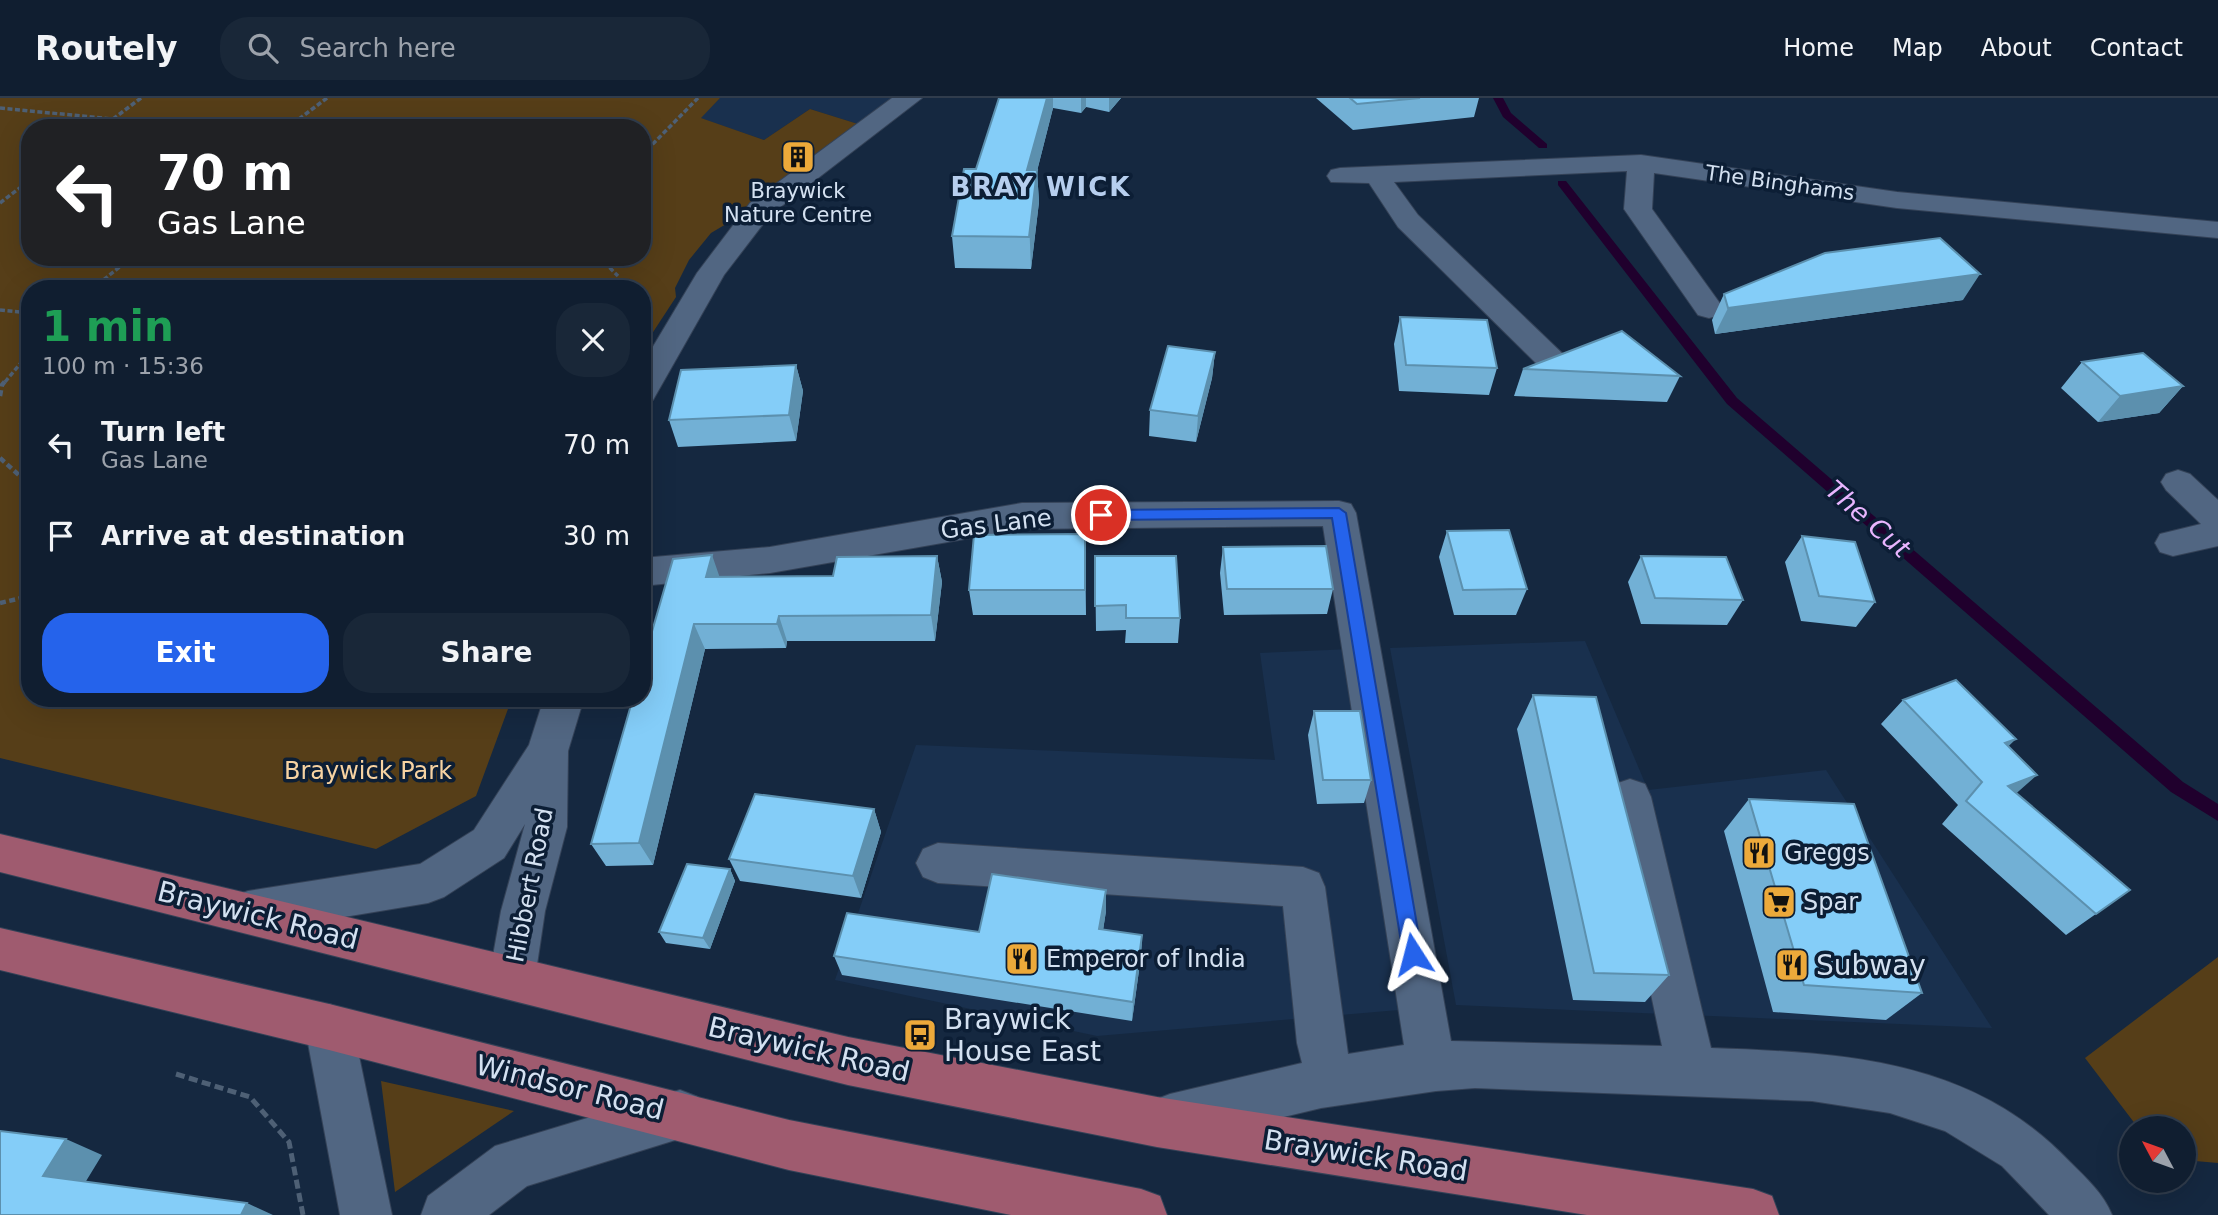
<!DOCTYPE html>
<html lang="en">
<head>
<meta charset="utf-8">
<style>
	:root { --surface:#101e30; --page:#192738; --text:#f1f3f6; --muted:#9ca2ab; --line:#303c4c; --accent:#2563eb }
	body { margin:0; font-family:"DejaVu Sans",sans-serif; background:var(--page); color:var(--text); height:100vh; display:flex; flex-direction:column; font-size:26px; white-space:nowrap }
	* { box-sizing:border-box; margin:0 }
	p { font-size:23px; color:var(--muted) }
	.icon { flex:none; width:38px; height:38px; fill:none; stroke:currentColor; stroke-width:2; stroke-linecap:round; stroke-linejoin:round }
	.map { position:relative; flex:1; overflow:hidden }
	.panel { position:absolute; left:21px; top:182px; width:630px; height:427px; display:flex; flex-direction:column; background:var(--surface); border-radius:28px; box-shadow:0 7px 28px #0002,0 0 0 2px var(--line) }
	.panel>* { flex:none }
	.banner { position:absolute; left:21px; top:21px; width:630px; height:147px; border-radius:28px; box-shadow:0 7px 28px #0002,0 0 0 2px var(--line); background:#202124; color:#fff; overflow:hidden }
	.needle { width:46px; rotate:311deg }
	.controls { position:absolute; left:2119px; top:1018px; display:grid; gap:14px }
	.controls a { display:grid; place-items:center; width:77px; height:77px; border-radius:50%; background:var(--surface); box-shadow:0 7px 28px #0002,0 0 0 2px var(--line); font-size:35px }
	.pin { position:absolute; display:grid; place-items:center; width:60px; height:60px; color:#fff; margin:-30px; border:4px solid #fff; border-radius:50%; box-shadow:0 2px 7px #0007 }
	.me { position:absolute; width:77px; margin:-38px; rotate:351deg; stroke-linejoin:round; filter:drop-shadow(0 0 5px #0008) }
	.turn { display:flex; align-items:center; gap:24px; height:147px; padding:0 21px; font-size:32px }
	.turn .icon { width:91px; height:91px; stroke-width:2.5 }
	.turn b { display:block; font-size:49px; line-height:60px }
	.round { display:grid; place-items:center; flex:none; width:74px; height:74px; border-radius:28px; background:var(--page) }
	.headline { display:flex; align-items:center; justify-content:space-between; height:119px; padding:0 21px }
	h1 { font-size:42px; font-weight:700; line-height:52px; color:#1e9e55 }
	.action { display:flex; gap:14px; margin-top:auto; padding:14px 21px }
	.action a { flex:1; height:80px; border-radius:28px; background:var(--accent); color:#fff; font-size:28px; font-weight:700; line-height:80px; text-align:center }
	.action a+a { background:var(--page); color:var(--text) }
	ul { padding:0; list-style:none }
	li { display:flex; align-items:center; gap:21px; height:91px; padding:0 21px }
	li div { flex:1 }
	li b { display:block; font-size:26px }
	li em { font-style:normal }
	header { display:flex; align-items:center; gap:42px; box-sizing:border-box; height:98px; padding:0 35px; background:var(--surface); border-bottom:2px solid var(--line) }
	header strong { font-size:33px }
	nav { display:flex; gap:38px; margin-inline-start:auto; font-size:24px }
	.search { width:490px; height:63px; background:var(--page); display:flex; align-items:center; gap:18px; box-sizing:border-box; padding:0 24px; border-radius:28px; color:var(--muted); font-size:26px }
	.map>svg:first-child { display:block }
</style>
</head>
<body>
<header>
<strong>Routely</strong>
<div class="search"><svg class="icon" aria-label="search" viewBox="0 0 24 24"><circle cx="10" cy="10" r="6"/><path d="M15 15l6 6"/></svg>Search here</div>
<nav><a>Home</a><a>Map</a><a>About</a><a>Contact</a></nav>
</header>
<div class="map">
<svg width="2218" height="1117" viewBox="0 0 2218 1117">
	<rect width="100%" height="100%" fill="#152840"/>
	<path fill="#19304e" d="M 720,0 L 892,0 L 858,26 L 810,11 L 764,42 L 700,20 Z
		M 1585,543 L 1648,692 L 1826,672 L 1992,930 L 1456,907 L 1390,550 Z
		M 1352,551 L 1410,911 L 1097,938 L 835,882 L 916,647 L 1275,662 L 1260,555 Z"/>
	<path fill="#563e18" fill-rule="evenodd" d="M 0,0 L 720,0 L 701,20 L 764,42 L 810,11 L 858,26 L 743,116 L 711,135 L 689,162 L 675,190 L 676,199 L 642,251 L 642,191 L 30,191 L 30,600 L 512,600 L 476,698 L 376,751 L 0,660 ZM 30,30 L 642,30 L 642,159 L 30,159 Z
		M 2218,859 L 2218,1065 L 2184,1062 L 2184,1031 L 2139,1031 L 2085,960 Z
		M 381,983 L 514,1013 L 395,1094 Z"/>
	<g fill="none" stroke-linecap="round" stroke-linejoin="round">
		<path fill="#20002d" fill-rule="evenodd" d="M 1493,0 L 1503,0 L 1511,15 L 1547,46 L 1547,50 L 1539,50 L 1503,19 Z
			M 1558,83 L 1566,83 L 1737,300 L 2183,684 L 2218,706 L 2218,723 L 2171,694 L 1727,306 L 1558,87 Z"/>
		<defs>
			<path id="minor" d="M 892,0 L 922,0 L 770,117 L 724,177 L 653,302 L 642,305 L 642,267 L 697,175 L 750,105 Z
				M 1641,57 L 1897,94 L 2218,124 L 2218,140 L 1897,110 L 1654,75 L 1652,111 L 1724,211 L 1720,217 L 1709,220 L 1698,217 L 1624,111 L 1627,73 L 1394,84 L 1418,117 L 1564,257 L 1569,264 L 1564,271 L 1553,274 L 1542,271 L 1398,129 L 1369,85 L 1331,84 L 1327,78 L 1331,72 L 1340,70 Z
				M 2178,372 L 2190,376 L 2218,402 L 2218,448 L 2173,458 L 2160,454 L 2155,445 L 2160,436 L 2201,426 L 2166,392 L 2161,384 L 2166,376 Z
				M 1339,403 L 1351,406 L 1356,415 L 1451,943 L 1662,948 L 1609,699 L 1615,686 L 1630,681 L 1645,686 L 1651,699 L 1711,950 C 1844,955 1971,960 2070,1064 C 2087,1081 2103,1095 2112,1117 L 2049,1117 L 2002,1068 L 1945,1033 L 1890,1015 L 1812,1003 L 1475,990 L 1436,993 L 1321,1010 L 1170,1046 L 1152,1039 L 1145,1021 L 1152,1003 L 1170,996 L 1302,965 L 1297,945 L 1283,808 L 938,785 L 923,779 L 916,765 L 923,751 L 938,745 L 1303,769 L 1319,775 L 1325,789 L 1348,956 L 1404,947 L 1323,428 L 1022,431 L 770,475 L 642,488 L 642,460 L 770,449 L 1022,405 Z
				M 544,600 L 584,600 L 568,653 L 567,729 L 545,813 L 535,880 L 528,896 L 512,902 L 496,896 L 489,880 L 501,813 L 525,726 L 504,760 L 444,799 L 428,805 L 248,835 L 232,829 L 226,814 L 232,799 L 248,793 L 420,766 L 474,732 L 529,647 Z
				M 329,906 L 346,912 L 353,929 L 392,1117 L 340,1117 L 305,929 L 312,912 Z
				M 680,992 L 698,999 L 705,1017 L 698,1035 L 527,1088 L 489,1117 L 421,1117 L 428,1098 L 495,1048 Z"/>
			<path id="major" d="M 0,736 L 848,939 L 1157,999 L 1753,1091 L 1772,1098 L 1779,1117 L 1587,1117 L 1157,1049 L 848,987 L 0,774 Z
				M 0,830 L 329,906 L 789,1022 L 1141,1091 L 1160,1098 L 1167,1117 L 1011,1117 L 789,1072 L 329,952 L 0,872 Z"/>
		</defs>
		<use href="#minor" stroke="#344257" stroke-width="2"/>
		<use href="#major" stroke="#344257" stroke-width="2"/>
		<path stroke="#4e6075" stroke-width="3.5" stroke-dasharray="5 2.5" stroke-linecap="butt" d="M 0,10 L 112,21
			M 101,30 L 141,0
			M 287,30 L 327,0
			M 642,57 L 698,0
			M 0,105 L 30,82
			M 599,159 L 618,178
			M 92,191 L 132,159
			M 0,212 L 30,215
			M 5,284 L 30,254"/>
		<path stroke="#4e6075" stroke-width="4.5" stroke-dasharray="6 3.5" stroke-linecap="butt" d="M 0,298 L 2,287 L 6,282
			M 0,360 L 30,387
			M 0,505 L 30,498"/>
		<path stroke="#4e6075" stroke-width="5" stroke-dasharray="9 4.5" stroke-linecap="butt" d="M 176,976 L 250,999 L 289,1044 L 303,1117"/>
		<use href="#minor" fill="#516682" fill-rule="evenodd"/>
		<use href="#major" fill="#9f5b6f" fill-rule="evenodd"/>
	</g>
	<path fill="#72b0d5" d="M 999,0 L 1121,0 L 1109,14 L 1086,9 L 1081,15 L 1053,10 L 1037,73 L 1039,104 L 1031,171 L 955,170 L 952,138 L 976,71 Z
		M 1316,0 L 1479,0 L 1474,19 L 1353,32 Z
		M 1724,196 L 1963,202 L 1715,236 L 1712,222 Z
		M 1400,219 L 1497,270 L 1489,297 L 1399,293 L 1394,246 Z
		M 1215,254 L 1212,280 L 1196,344 L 1149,338 L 1150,312 Z
		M 2082,264 L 2183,288 L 2159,315 L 2098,324 L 2061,290 Z
		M 796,267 L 803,293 L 796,343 L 678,349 L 669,322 Z
		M 1523,271 L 1680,278 L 1667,304 L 1514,298 Z
		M 1447,433 L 1527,491 L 1516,517 L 1454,517 L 1439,459 Z
		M 1085,436 L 1086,517 L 973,517 L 969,492 Z
		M 1802,438 L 1875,504 L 1856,529 L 1801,523 L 1785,464 Z
		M 1223,449 L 1333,491 L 1327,516 L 1224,517 L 1220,475 Z
		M 937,458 L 942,484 L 935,543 L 787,543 L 786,550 L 705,551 L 653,767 L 606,768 L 591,746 L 633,600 L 720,479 L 833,478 Z
		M 1095,458 L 1180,520 L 1178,545 L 1125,545 L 1126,532 L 1096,533 Z
		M 1641,458 L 1743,502 L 1727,527 L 1641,526 L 1628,484 Z
		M 1533,597 L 1669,877 L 1645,904 L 1573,902 L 1517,631 Z
		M 1903,602 L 2008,648 L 2016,696 L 2130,792 L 2066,837 L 1942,726 L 1958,707 L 1881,626 Z
		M 1314,613 L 1371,682 L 1364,705 L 1317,706 L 1308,637 Z
		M 1749,701 L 1922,895 L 1886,922 L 1773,914 L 1724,733 Z
		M 874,711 L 881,734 L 861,800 L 740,783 L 729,761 Z
		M 730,771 L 735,783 L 710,851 L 666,845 L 659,834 Z
		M 1106,813 L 1103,832 L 1142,837 L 1141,858 L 1132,923 L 842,877 L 834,858 Z"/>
	<path fill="#5c90ae" d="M 1047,0 L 1053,0 L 1053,10 L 1037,73 L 1039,104 L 1031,171 L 1027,72 Z
		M 1081,0 L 1086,0 L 1086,9 L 1081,15 Z
		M 1109,0 L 1121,0 L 1109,14 Z
		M 1980,176 L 1963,202 L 1715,236 L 1728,210 Z
		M 1215,254 L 1212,280 L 1196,344 L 1198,318 Z
		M 796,267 L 803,293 L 796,343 L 789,317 Z
		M 2183,288 L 2159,315 L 2098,324 L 2120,298 Z
		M 712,457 L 721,483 L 706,479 Z
		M 937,458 L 942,484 L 935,543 L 931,517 Z
		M 779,518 L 787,543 L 786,550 L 777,526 Z
		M 694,526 L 705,551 L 653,767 L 639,745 Z
		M 2016,641 L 1991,665 L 2005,645 Z
		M 2037,677 L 2011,700 L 2008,688 Z
		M 874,711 L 881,734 L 861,800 L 853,778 Z
		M 730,771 L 735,783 L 710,851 L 703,840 Z
		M 1106,792 L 1106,813 L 1100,852 L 1099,831 Z
		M 1142,837 L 1141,858 L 1132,923 L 1133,904 Z
		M 66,1041 L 102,1057 L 80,1093 L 43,1078 Z
		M 247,1105 L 273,1117 L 241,1117 Z"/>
	<path fill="#84cdf8" stroke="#5c90ae" stroke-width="2" d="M 999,0 L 1047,0 L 1027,72 L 1037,72 L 1029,139 L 952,138 L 964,71 L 976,71 Z
		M 1350,0 L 1420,0 L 1357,6 Z
		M 1940,140 L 1980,176 L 1728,210 L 1724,196 L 1825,155 Z
		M 1400,219 L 1487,222 L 1497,270 L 1406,267 Z
		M 1622,233 L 1680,278 L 1523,271 Z
		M 1168,248 L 1215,254 L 1198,318 L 1150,312 Z
		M 2143,255 L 2183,288 L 2120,298 L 2082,264 Z
		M 796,267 L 789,317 L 669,322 L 681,272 Z
		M 1509,432 L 1527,491 L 1463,492 L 1447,433 Z
		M 1085,436 L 1085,492 L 969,492 L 974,437 Z
		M 1802,438 L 1855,444 L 1875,504 L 1819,498 Z
		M 1326,448 L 1333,491 L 1227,491 L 1223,449 Z
		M 712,457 L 706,479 L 833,478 L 837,459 L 937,458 L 931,517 L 779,518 L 777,526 L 694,526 L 639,745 L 591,746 L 633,600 L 642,600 L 642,568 L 673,461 Z
		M 1095,458 L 1176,458 L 1180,520 L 1126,520 L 1126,507 L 1095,508 Z
		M 1641,458 L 1726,459 L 1743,502 L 1655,500 Z
		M 1956,582 L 2016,641 L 2005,645 L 2037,677 L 2008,688 L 2130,792 L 2096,816 L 1966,703 L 1982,684 L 1903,602 Z
		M 1533,597 L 1596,599 L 1669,877 L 1594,875 Z
		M 1314,613 L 1360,613 L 1371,682 L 1323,682 Z
		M 755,696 L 874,711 L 853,778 L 729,761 Z
		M 1749,701 L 1854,706 L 1922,895 L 1804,887 Z
		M 687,766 L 730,771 L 703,840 L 659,834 Z
		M 992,776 L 1106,792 L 1099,831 L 1142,837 L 1133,904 L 834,858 L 847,815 L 979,834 Z
		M 0,1033 L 66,1041 L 43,1078 L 247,1105 L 241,1117 L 0,1117 Z"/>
	<path fill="#2563eb" stroke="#184099" stroke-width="2" d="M 1339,410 L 1346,415 L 1422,856 L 1420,862 L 1413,865 L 1406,862 L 1403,856 L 1332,420 L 1101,422 L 1094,417 L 1101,412 Z"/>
	<defs>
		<symbol id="building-square" viewBox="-11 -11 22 22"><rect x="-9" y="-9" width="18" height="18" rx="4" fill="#eca93a" stroke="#0c1e35"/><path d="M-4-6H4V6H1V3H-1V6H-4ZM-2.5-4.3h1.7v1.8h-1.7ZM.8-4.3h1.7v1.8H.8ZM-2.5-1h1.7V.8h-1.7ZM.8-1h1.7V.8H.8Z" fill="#111"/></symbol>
		<symbol id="restaurant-square" viewBox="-11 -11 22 22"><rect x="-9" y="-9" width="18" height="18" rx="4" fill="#eca93a" stroke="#0c1e35"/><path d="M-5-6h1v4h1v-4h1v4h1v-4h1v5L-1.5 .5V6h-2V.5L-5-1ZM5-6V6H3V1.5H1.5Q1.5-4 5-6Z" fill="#111"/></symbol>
		<symbol id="supermarket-square" viewBox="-11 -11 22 22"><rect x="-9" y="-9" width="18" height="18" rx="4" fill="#eca93a" stroke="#0c1e35"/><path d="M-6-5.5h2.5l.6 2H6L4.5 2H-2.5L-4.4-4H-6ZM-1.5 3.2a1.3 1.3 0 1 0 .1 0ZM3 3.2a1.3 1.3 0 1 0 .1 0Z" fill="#111"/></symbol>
		<symbol id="bus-square" viewBox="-11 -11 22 22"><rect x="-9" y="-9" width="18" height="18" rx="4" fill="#eca93a" stroke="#0c1e35"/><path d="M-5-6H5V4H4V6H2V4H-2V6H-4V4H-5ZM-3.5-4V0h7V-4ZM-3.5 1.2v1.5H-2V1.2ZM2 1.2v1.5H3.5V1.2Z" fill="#111"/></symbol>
	</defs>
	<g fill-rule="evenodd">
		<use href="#building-square" x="779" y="40" width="38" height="38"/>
		<use href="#restaurant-square" x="1740" y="736" width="38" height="38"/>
		<use href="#supermarket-square" x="1760" y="785" width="38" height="38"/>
		<use href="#restaurant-square" x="1003" y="842" width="38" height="38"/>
		<use href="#restaurant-square" x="1773" y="848" width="38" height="38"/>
		<use href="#bus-square" x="901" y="918" width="38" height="38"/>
	</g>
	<g text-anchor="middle" stroke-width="7" stroke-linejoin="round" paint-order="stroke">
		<g font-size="21" fill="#d4e1f1" stroke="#0c1e35">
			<text transform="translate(1780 85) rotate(8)" y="7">The Binghams</text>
		</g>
		<g font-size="21" fill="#d4e1f1" stroke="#0c1e35">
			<text x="798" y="100">Braywick<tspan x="798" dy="24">Nature Centre</tspan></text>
		</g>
		<g font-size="24" fill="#d4e1f1" stroke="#0c1e35">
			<text transform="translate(996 426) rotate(-7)" y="8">Gas Lane</text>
			<text transform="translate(530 787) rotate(-79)" y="8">Hibbert Road</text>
		</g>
		<g font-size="24" fill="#f7d3a2" stroke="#0c1e35">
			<text x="368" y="681">Braywick Park</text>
		</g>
		<g font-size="24" fill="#d4e1f1" stroke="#0c1e35" text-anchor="start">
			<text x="1784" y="763">Greggs</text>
			<text x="1803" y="812">Spar</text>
			<text x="1046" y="869">Emperor of India</text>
		</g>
		<g font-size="26" font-weight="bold" letter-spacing="2" fill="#b6ceee" stroke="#0c1e35">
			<text x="1041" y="98">BRAY WICK</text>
		</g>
		<g font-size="26" font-style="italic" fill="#e9b5ff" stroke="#0c1e35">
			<text transform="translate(1868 421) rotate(41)" y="9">The Cut</text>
		</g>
		<g font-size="28" fill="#d4e1f1" stroke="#0c1e35">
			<text transform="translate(258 817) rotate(14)" y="10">Braywick Road</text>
			<text transform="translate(809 951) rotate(13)" y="10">Braywick Road</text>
			<text transform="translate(570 989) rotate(14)" y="10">Windsor Road</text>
			<text transform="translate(1366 1057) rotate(9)" y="10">Braywick Road</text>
		</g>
		<g font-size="28" fill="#d4e1f1" stroke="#0c1e35" text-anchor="start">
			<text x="1816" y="877">Subway</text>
			<text x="944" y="931">Braywick<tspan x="944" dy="32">House East</tspan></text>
		</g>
	</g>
</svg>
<div class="controls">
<a><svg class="needle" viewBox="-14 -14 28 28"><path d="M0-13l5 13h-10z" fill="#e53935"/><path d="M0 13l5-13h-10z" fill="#9ca2ab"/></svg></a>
</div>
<div class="pin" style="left:1101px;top:417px;background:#d93025"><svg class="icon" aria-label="arrive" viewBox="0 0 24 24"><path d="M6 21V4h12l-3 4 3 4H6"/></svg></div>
<svg class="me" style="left:1413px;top:856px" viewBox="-20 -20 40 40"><path d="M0-17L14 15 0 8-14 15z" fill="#2563eb" stroke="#fff" stroke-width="4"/></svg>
<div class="banner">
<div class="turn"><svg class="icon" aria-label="left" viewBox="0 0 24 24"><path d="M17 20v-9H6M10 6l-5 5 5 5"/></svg><div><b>70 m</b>Gas Lane</div></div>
</div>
<section class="panel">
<div class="headline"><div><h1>1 min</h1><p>100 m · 15:36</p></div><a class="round"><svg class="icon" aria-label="close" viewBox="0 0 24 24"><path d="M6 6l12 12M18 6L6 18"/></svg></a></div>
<ul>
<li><svg class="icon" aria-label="left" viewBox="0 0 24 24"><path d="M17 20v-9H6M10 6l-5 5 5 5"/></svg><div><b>Turn left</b><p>Gas Lane</p></div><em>70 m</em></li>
<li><svg class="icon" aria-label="arrive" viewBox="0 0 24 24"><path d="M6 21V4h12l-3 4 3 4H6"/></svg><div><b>Arrive at destination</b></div><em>30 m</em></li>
</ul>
<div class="action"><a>Exit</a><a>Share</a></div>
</section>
</div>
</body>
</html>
